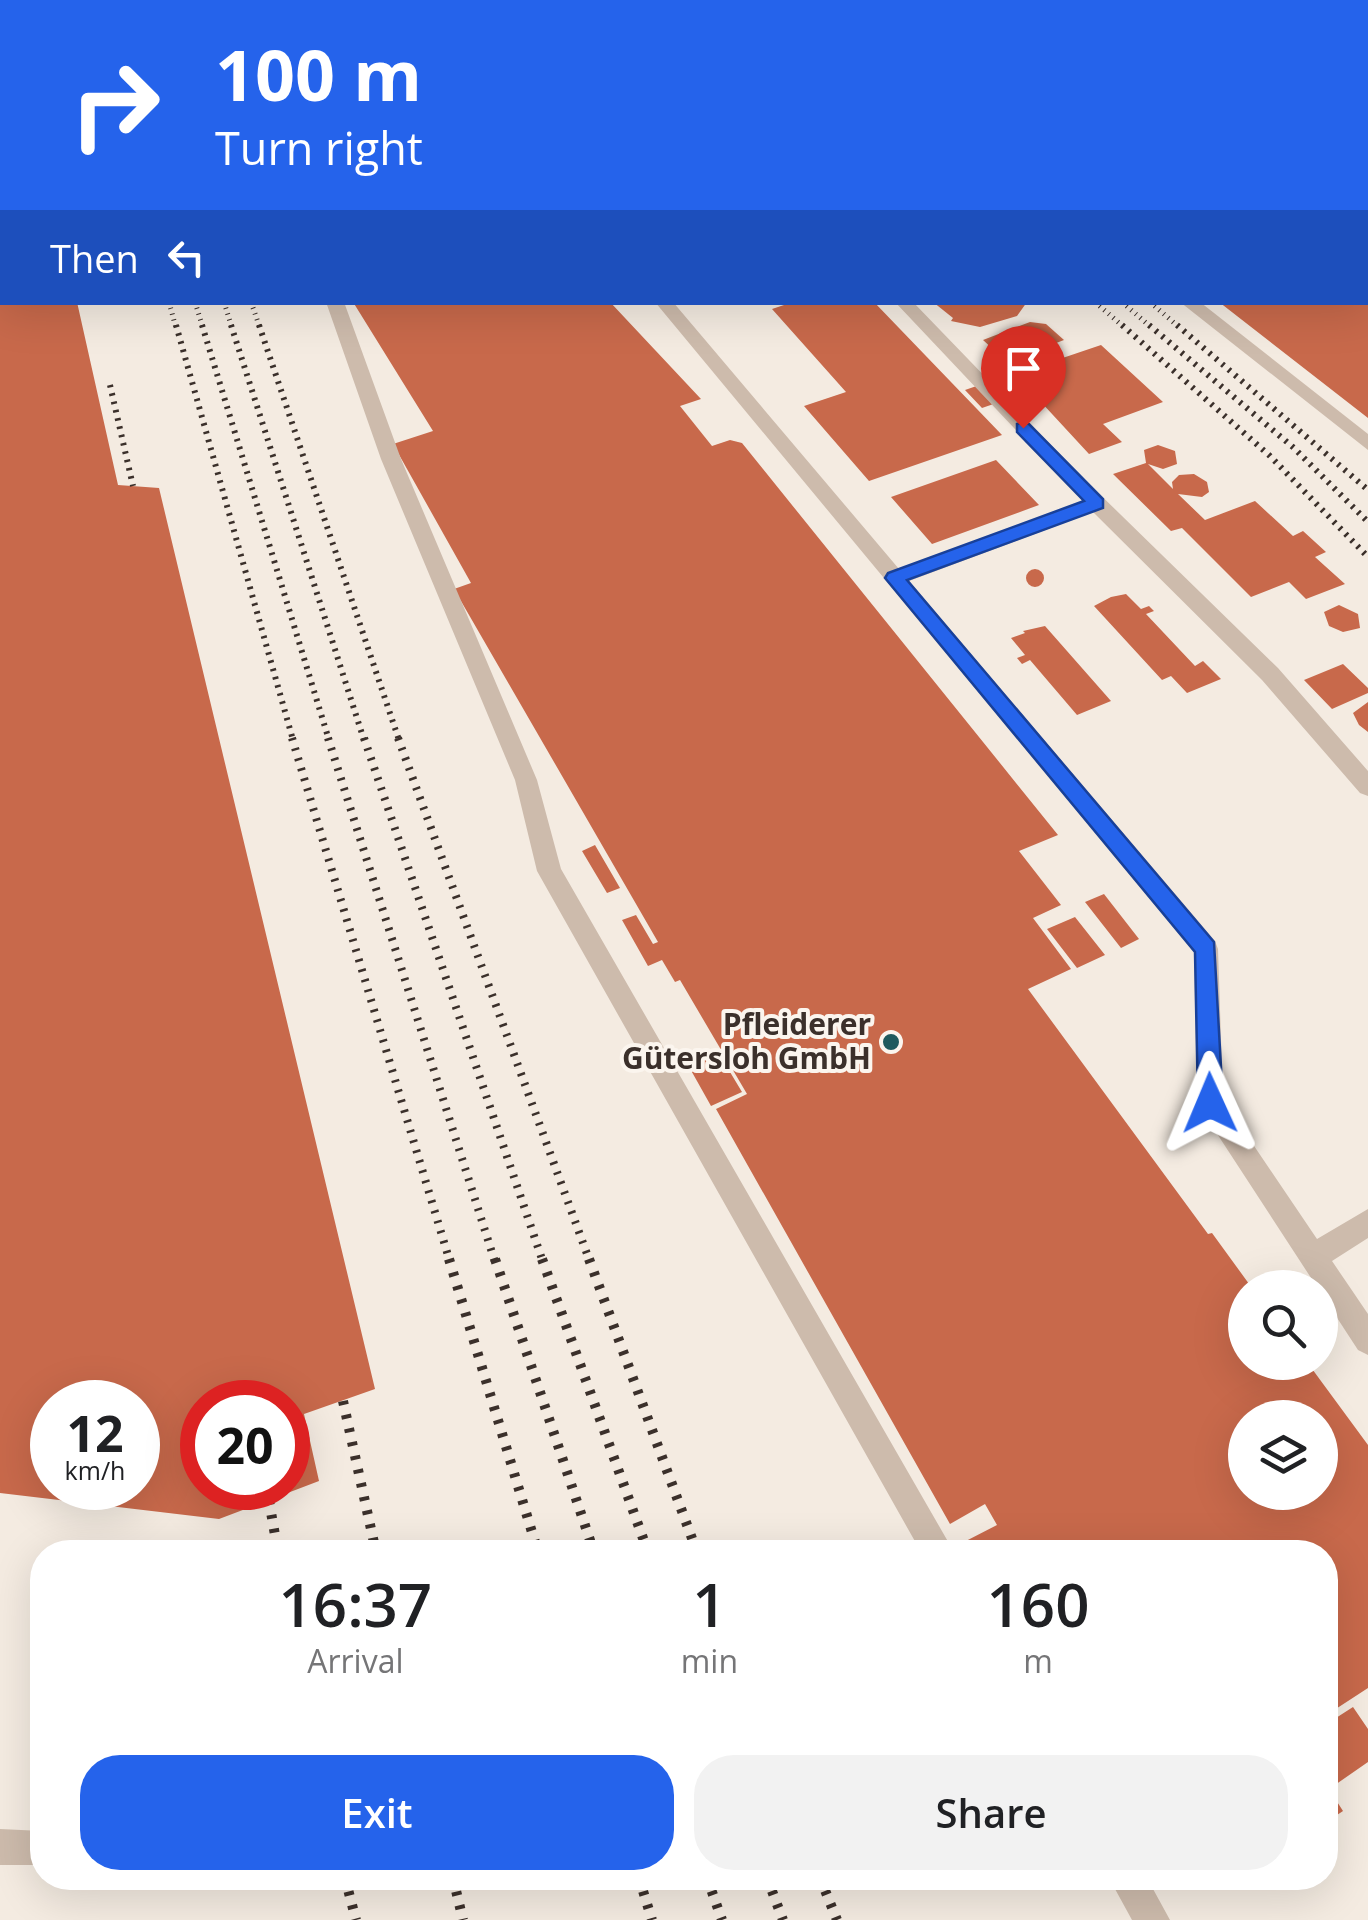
<!DOCTYPE html>
<html lang="en">
<head>
<meta charset="utf-8">
<style>
	:root { --surface:#fff; --page:#f2f2f2; --text:#202124; --muted:#757577; --accent:#2563eb }
	body { margin:0; font-family:"Open Sans",sans-serif; background:var(--page); color:var(--text); height:100vh; display:flex; flex-direction:column; font-size:38px; white-space:nowrap }
	* { box-sizing:border-box; margin:0 }
	p { font-size:32px; color:var(--muted) }
	.icon { flex:none; width:55px; height:55px; fill:none; stroke:currentColor; stroke-width:2; stroke-linecap:round; stroke-linejoin:round }
	.map { position:relative; flex:1; overflow:hidden }
	.sheet { position:absolute; left:30px; top:1540px; width:1308px; height:350px; display:flex; flex-direction:column; background:var(--surface); border-radius:40px; box-shadow:0 10px 40px #0002 }
	.sheet>* { flex:none }
	.hud { position:absolute; left:0px; top:0px; width:1370px; height:305px; box-shadow:0 10px 40px #0002; background:#2563eb; color:#fff; overflow:hidden }
	.fabs { position:absolute; left:1228px; top:1270px; display:grid; gap:20px }
	.fabs a { display:grid; place-items:center; width:110px; height:110px; border-radius:50%; background:var(--surface); box-shadow:0 10px 40px #0002; font-size:50px }
	.speed { position:absolute; left:30px; top:1380px; display:flex; gap:20px; font-size:50px; font-weight:700; text-align:center }
	.speed>* { display:grid; place-content:center; width:130px; height:130px; border-radius:50%; background:var(--surface); box-shadow:0 10px 40px #0002; line-height:1 }
	.speed small { font-size:25px; font-weight:400 }
	.speed .limit { border:15px solid #d22; background:#fff; color:#111 }
	.pin { position:absolute; display:grid; place-items:center; width:85px; height:85px; color:#fff; margin:-102px -42px; border-radius:50% 50% 50% 0; rotate:-45deg; box-shadow:0 0 10px #0007 }
	.pin .icon { rotate:45deg }
	.me { position:absolute; width:110px; margin:-55px; rotate:359deg; stroke-linejoin:round; filter:drop-shadow(0 0 8px #0008) }
	.turn { display:flex; align-items:center; gap:35px; height:210px; padding:0 50px; font-size:45px }
	.turn .icon { width:130px; height:130px; stroke-width:2.5 }
	.turn b { display:block; font-size:70px; line-height:85px }
	.then { display:flex; align-items:center; height:95px; padding:0 50px; background:#0003; gap:20px; font-size:38px }
	.eta { display:flex; justify-content:space-evenly; align-items:center; height:170px; text-align:center }
	.eta b { font-size:60px; font-weight:600; line-height:70px }
	.action { display:flex; gap:20px; margin-top:auto; padding:20px 50px }
	.action a { flex:1; height:115px; border-radius:40px; background:var(--accent); color:#fff; font-size:40px; font-weight:600; line-height:115px; text-align:center }
	.action a+a { background:var(--page); color:var(--text) }
	.map>svg:first-child { display:block }
</style>
</head>
<body>
<div class="map">
<svg width="1368" height="1920" viewBox="0 0 1368 1920">
	<rect width="100%" height="100%" fill="#f4ebe1"/>
	<path fill="#c8694b" fill-rule="evenodd" d="M 0,302 L 77,302 L 118,485 L 159,488 L 375,1389 L 304,1414 L 319,1481 L 219,1519 L 0,1493 ZM 52,1402 L 138,1402 L 138,1488 L 52,1488 ZM 202,1402 L 288,1402 L 288,1488 L 202,1488 Z
		M 353,302 L 610,302 L 701,399 L 680,406 L 712,446 L 730,440 L 742,443 L 1058,835 L 1019,851 L 1061,905 L 1033,918 L 1071,969 L 1028,989 L 1208,1234 L 1212,1233 L 1252,1288 L 1245,1288 L 1245,1362 L 1307,1362 L 1368,1445 L 1368,1688 L 1325,1716 L 1325,1552 L 967,1552 L 962,1543 L 997,1525 L 985,1504 L 950,1524 L 716,1109 L 747,1094 L 680,980 L 675,982 L 662,960 L 648,966 L 622,920 L 636,915 L 653,944 L 658,942 L 454,589 L 471,583 L 393,444 L 433,431 ZM 1245,1418 L 1320,1418 L 1320,1492 L 1245,1492 Z
		M 793,302 L 874,302 L 1002,435 L 869,481 L 804,406 L 846,392 L 772,309 Z
		M 933,302 L 1027,302 L 1017,316 L 980,327 L 951,321 L 953,318 Z
		M 1219,302 L 1368,302 L 1368,418 Z
		M 1030,322 L 1046,324 L 1064,340 L 1007,362 L 983,340 Z
		M 1101,345 L 1163,402 L 1103,424 L 1122,442 L 1089,454 L 1015,374 Z
		M 991,381 L 1008,399 L 982,408 L 965,390 Z
		M 1158,445 L 1175,451 L 1177,464 L 1163,469 L 1148,464 L 1173,489 L 1172,482 L 1179,475 L 1194,474 L 1207,482 L 1209,492 L 1202,497 L 1178,494 L 1205,520 L 1255,501 L 1293,536 L 1303,531 L 1326,552 L 1315,557 L 1345,584 L 1306,599 L 1289,582 L 1251,597 L 1182,528 L 1171,531 L 1113,474 L 1146,463 L 1144,450 Z
		M 996,460 L 1039,505 L 932,544 L 891,497 Z
		M1026 578a9 9 0 1 1 18 0a9 9 0 1 1-18 0Z
		M 1126,594 L 1141,609 L 1149,606 L 1154,611 L 1146,614 L 1195,666 L 1203,661 L 1221,679 L 1187,693 L 1171,676 L 1162,680 L 1094,606 L 1111,597 Z
		M 1339,605 L 1358,614 L 1360,628 L 1343,632 L 1329,626 L 1324,612 Z
		M 1045,626 L 1111,701 L 1077,715 L 1030,660 L 1022,664 L 1017,658 L 1025,655 L 1011,638 L 1025,633 L 1023,631 Z
		M 1343,664 L 1368,688 L 1368,693 L 1332,709 L 1304,680 Z
		M 1368,702 L 1368,732 L 1359,725 L 1353,713 Z
		M 595,845 L 620,888 L 607,893 L 582,851 Z
		M 1104,894 L 1139,939 L 1121,948 L 1085,902 Z
		M 1075,917 L 1105,955 L 1077,968 L 1047,929 Z
		M 718,1052 L 742,1092 L 711,1106 L 688,1065 Z
		M 1353,1707 L 1368,1729 L 1368,1762 L 1332,1787 L 1325,1776 L 1325,1725 Z
		M 1325,1783 L 1343,1811 L 1325,1823 Z"/>
	<g fill="none" stroke-linecap="round" stroke-linejoin="round">
		<path fill="#cdbbac" fill-rule="evenodd" d="M 233,0 L 247,0 L 248,2 L 234,2 Z
			M 305,0 L 321,0 L 322,2 L 307,2 Z
			M 706,0 L 723,0 L 724,2 L 708,2 Z
			M 326,302 L 344,302 L 401,459 L 537,780 L 561,869 L 954,1552 L 921,1552 L 537,871 L 515,780 L 381,459 Z
			M 655,302 L 673,302 L 899,569 L 1083,501 L 895,302 L 913,302 L 1081,476 L 1278,668 L 1368,771 L 1368,796 L 1360,793 L 1262,680 L 1093,512 L 909,581 L 1215,941 L 1218,949 L 1223,1100 L 1317,1239 L 1368,1209 L 1368,1238 L 1332,1261 L 1368,1314 L 1368,1355 L 1358,1350 L 1197,1103 L 1194,952 Z
			M 1180,302 L 1200,302 L 1368,434 L 1368,450 Z
			M 0,1829 L 42,1831 L 42,1865 L 0,1865 Z
			M 1109,1878 L 1147,1878 L 1170,1920 L 1132,1920 Z"/>
		<path stroke="#3b302b" stroke-width="5" stroke-dasharray="1 5" stroke-linecap="butt" d="M 169,302 L 176,328
			M 195,302 L 203,328
			M 224,302 L 232,328
			M 251,302 L 260,328
			M 1095,302 L 1125,328
			M 1122,302 L 1152,328
			M 1150,302 L 1180,328"/>
		<path stroke="#3b302b" stroke-width="6" stroke-dasharray="2.5 6" stroke-linecap="butt" d="M 176,325 L 293,740
			M 202,325 L 329,740
			M 231,325 L 364,740
			M 259,325 L 399,740
			M 1122,325 L 1270,456 L 1368,557
			M 1149,325 L 1294,448 L 1368,522
			M 1177,325 L 1368,490
			M 110,385 L 133,486"/>
		<path stroke="#3b302b" stroke-width="8" stroke-dasharray="2.5 8" stroke-linecap="butt" d="M 292,738 L 450,1262
			M 328,738 L 495,1262
			M 364,738 L 543,1262
			M 398,738 L 590,1262"/>
		<path stroke="#3b302b" stroke-width="10" stroke-dasharray="4 10" stroke-linecap="butt" d="M 449,1259 L 538,1552
			M 495,1259 L 594,1552
			M 542,1259 L 648,1552
			M 589,1259 L 697,1552
			M 343,1401 L 376,1552
			M 269,1501 L 278,1552
			M 345,1878 L 356,1920
			M 453,1878 L 463,1920
			M 639,1878 L 652,1920
			M 707,1878 L 722,1920
			M 767,1878 L 783,1920
			M 820,1878 L 837,1920"/>
	</g>
	<path fill="#2563eb" stroke="#184099" stroke-width="2.5" d="M 1023,422 L 1029,424 L 1103,499 L 1103,508 L 907,580 L 1214,942 L 1223,1103 L 1219,1111 L 1210,1114 L 1202,1111 L 1198,1103 L 1195,952 L 885,578 L 888,573 L 1084,501 L 1017,432 L 1017,424 Z"/>
	<circle fill="#1f5a5e" stroke="#fbf5ee" stroke-width="4" cx="891" cy="1042" r="10"/>
	<g text-anchor="middle" stroke-width="8" stroke-linejoin="round" paint-order="stroke">
		<g font-size="30" font-weight="bold" fill="#3b302b" stroke="#fbf5ee" text-anchor="end">
			<text x="871" y="1035">Pfleiderer<tspan x="871" dy="34">Gütersloh GmbH</tspan></text>
		</g>
	</g>
</svg>
<div class="fabs">
<a><svg class="icon" aria-label="search" viewBox="0 0 24 24"><circle cx="10" cy="10" r="6"/><path d="M15 15l6 6"/></svg></a>
<a><svg class="icon" aria-label="layers" viewBox="0 0 24 24"><path d="M12 4l9 5-9 5-9-5zM3 14l9 5 9-5"/></svg></a>
</div>
<div class="speed"><div>12<small>km/h</small></div><div class="limit">20</div></div>
<div class="pin" style="left:1023px;top:428px;background:#d93025"><svg class="icon" aria-label="arrive" viewBox="0 0 24 24"><path d="M6 21V4h12l-3 4 3 4H6"/></svg></div>
<svg class="me" style="left:1210px;top:1103px" viewBox="-20 -20 40 40"><path d="M0-17L14 15 0 8-14 15z" fill="#2563eb" stroke="#fff" stroke-width="4"/></svg>
<div class="hud">
<div class="turn"><svg class="icon" aria-label="right" viewBox="0 0 24 24"><path d="M7 20v-9h11M14 6l5 5-5 5"/></svg><div><b>100 m</b>Turn right</div></div>
<div class="then">Then<svg class="icon" aria-label="left" viewBox="0 0 24 24"><path d="M17 20v-9H6M10 6l-5 5 5 5"/></svg></div>
</div>
<section class="sheet">
<div class="eta">
<div><b>16:37</b><p>Arrival</p></div>
<div><b>1</b><p>min</p></div>
<div><b>160</b><p>m</p></div>
</div>
<div class="action"><a>Exit</a><a>Share</a></div>
</section>
</div>
</body>
</html>
